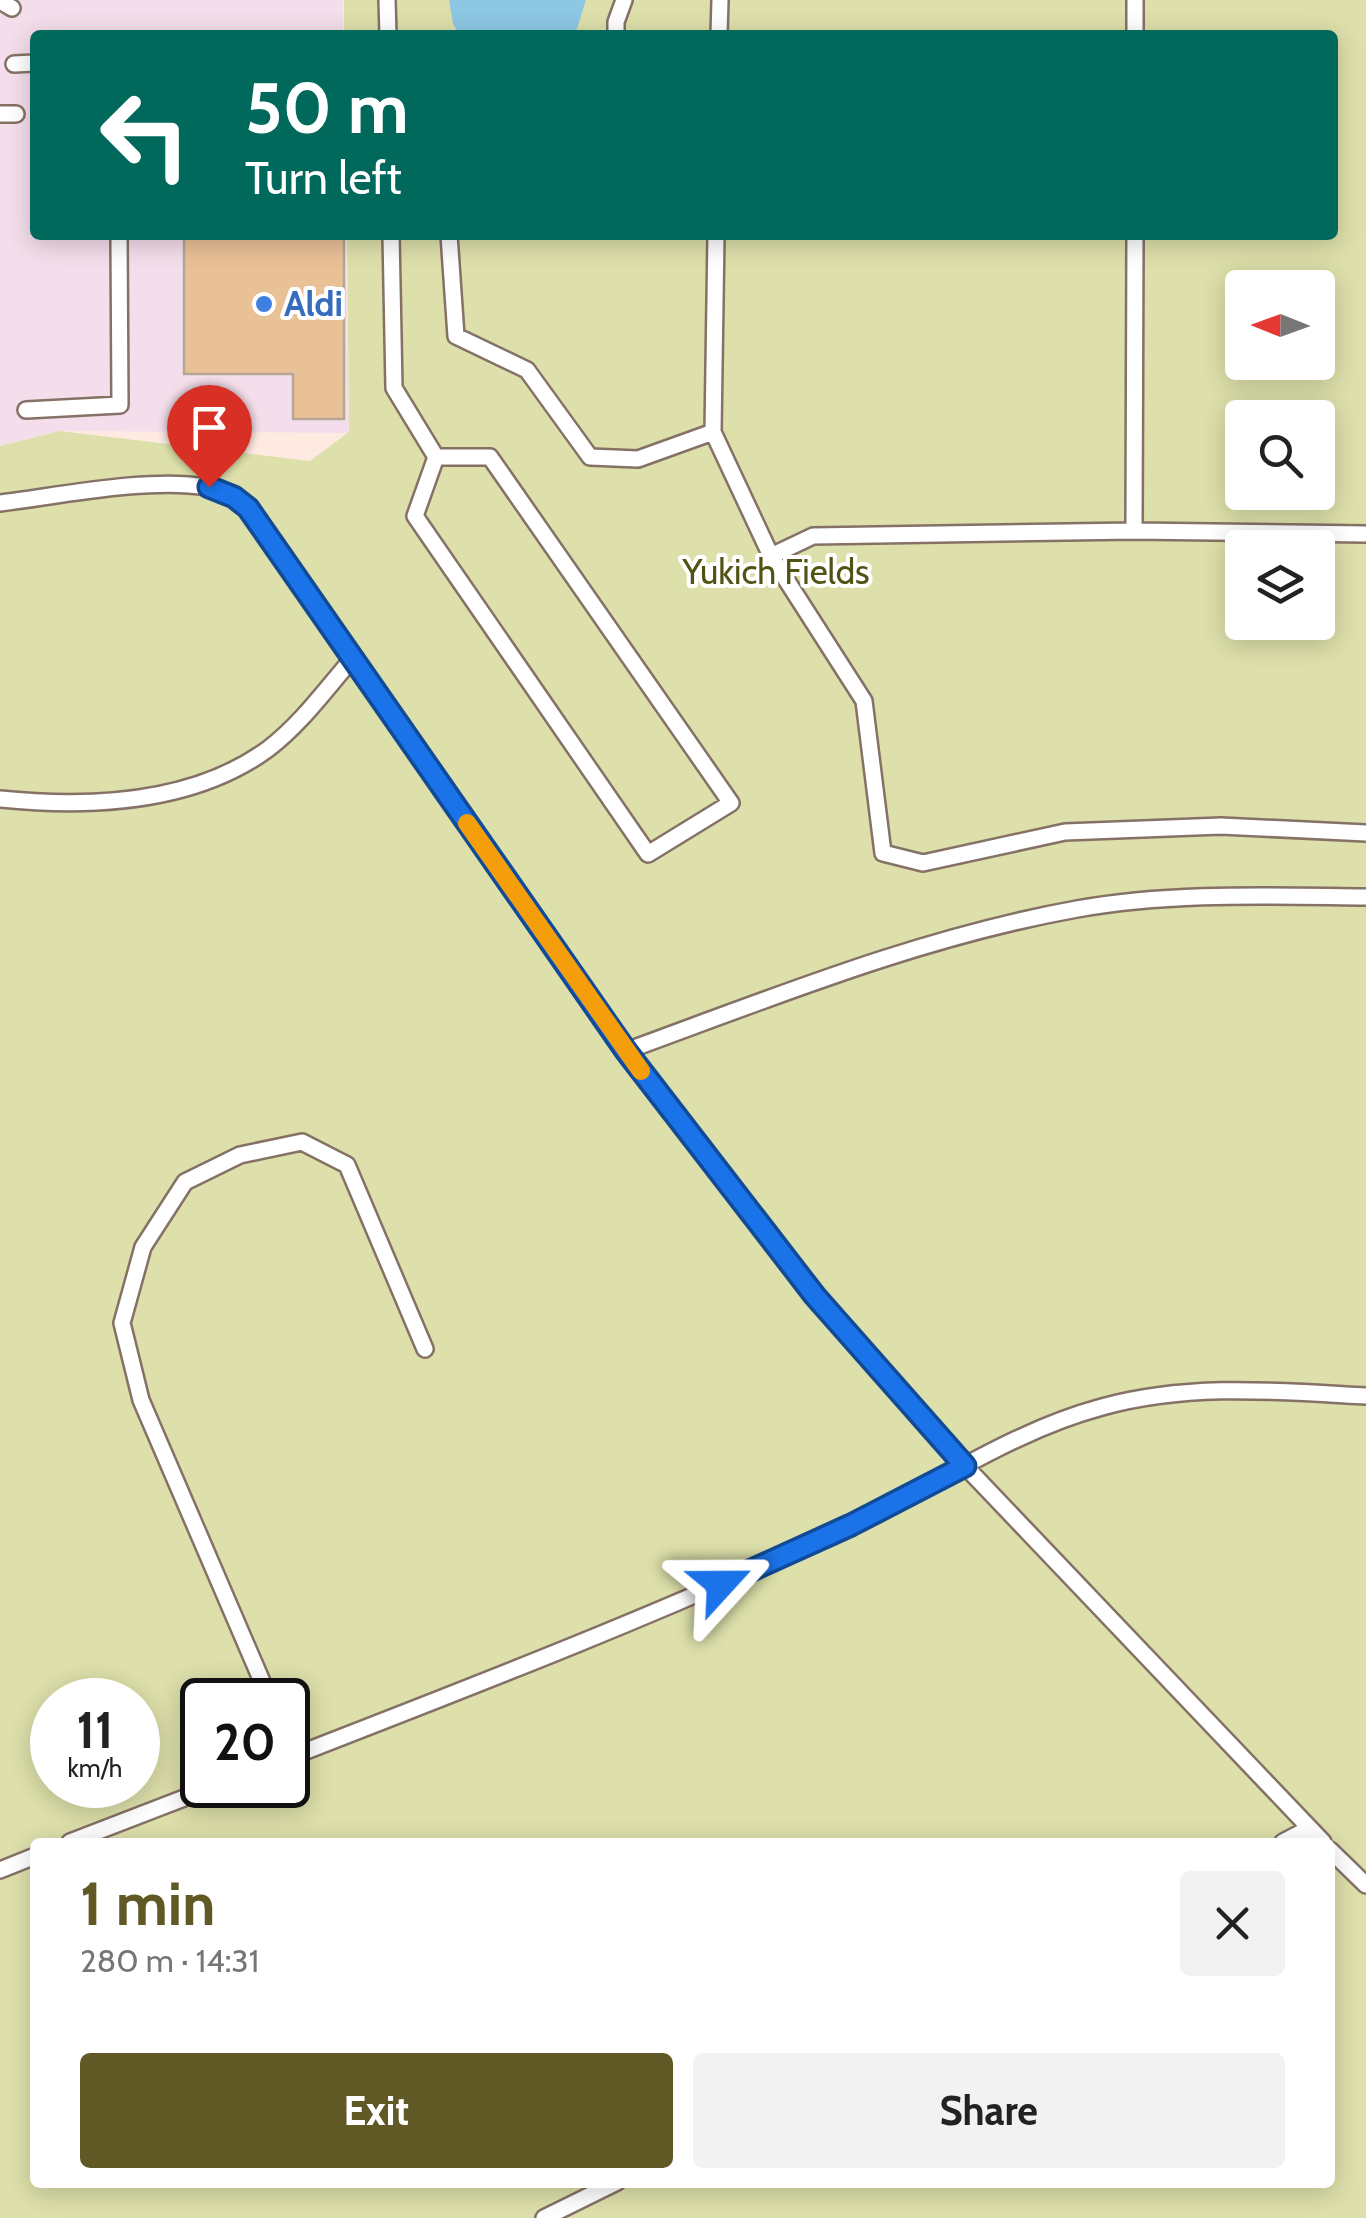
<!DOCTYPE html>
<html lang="en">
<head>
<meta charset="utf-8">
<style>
	:root { --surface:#fff; --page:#f2f2f2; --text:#222; --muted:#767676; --accent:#605925 }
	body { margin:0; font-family:Cabin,sans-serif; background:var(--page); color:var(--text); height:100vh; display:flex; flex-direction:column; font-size:38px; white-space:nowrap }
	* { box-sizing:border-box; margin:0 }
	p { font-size:32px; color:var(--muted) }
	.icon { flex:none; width:55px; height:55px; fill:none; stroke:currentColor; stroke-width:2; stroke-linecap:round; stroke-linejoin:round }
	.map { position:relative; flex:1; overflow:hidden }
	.details { position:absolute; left:30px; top:1838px; width:1305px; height:350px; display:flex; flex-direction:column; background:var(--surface); border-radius:10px; box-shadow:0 5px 25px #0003 }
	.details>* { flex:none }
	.hud { position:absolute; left:30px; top:30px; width:1308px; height:210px; border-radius:10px; box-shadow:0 5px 25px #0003; background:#00695c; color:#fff; overflow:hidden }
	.needle { width:65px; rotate:271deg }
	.tools { position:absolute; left:1225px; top:270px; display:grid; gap:20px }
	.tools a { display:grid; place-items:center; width:110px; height:110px; border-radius:10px; background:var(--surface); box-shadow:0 5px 25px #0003; font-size:50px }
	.speed { position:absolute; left:30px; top:1678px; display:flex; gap:20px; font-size:50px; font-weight:700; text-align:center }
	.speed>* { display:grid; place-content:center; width:130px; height:130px; border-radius:50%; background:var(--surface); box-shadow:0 5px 25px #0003; line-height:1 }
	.speed small { font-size:25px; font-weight:400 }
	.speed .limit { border:5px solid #111; border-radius:15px; background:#fff; color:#111 }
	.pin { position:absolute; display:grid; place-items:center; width:85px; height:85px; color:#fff; margin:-102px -42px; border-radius:50% 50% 50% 0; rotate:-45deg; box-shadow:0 0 10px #0007 }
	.pin .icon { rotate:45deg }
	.me { position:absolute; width:110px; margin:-55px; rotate:66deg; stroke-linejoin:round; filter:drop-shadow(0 0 8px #0008) }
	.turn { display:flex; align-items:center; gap:35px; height:210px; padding:0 50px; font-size:45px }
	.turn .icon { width:130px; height:130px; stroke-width:2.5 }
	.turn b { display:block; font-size:70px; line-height:85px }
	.round { display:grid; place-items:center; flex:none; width:105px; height:105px; border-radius:10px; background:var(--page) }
	.head { display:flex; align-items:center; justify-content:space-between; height:170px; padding:0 50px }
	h1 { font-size:60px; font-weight:700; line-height:75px; color:var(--accent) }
	.cta { display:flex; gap:20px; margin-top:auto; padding:20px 50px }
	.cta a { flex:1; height:115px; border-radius:10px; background:var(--accent); color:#fff; font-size:40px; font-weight:700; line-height:115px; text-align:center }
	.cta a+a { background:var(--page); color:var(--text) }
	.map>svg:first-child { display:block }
</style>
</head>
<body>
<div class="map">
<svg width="1366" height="2218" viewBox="0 0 1366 2218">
	<rect width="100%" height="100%" fill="#feeae1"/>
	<path fill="#f4deeb" d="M 0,0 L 343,0 L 343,35 L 35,35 L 35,235 L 346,235 L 349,433 L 60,431 L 0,446 Z"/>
	<path fill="#dde0aa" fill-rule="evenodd" d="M 344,0 L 1366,0 L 1366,2218 L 0,2218 L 0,446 L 60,431 L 310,461 L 349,432 L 347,235 L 1332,235 L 1332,35 L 344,35 ZM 1242,288 L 1318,288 L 1318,362 L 1242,362 ZM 1242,418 L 1318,418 L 1318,492 L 1242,492 ZM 1242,548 L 1318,548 L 1318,622 L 1242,622 ZM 52,1700 L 138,1700 L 138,1785 L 52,1785 ZM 202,1700 L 288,1700 L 288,1785 L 202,1785 ZM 35,1842 L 1330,1842 L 1330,2182 L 35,2182 Z"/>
	<path fill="#8dc7e3" d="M 449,0 L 586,0 L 575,35 L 460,35 L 453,24 Z"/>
	<path fill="#e9c197" stroke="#b6a695" stroke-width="2.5" d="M 184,235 L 344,235 L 344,419 L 293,419 L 293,374 L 184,374 Z"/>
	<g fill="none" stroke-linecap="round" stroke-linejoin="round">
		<defs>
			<path id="lane" d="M 387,0 L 388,35
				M 0,1 L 12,8
				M 616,35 L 616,22 L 624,0
				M 719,35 L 720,0
				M 1135,35 L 1135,0
				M 14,64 L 35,63
				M 0,114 L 16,114
				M 391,235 L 394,388 L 436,457
				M 449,235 L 456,336 L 527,370 L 590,457 L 638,459 L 713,432 L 771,556 L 864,701 L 883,853 L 923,863 L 1065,832 L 1221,826 L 1366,833
				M 26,410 L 120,405 L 119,235
				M 713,432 L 716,235
				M 436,457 L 490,457 L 731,803 L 648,854 L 415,516 Z
				M 0,503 C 57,496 150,477 206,487 C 222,490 235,498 248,508 L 626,1051 L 815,1296 L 965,1466 L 1323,1842
				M 1134,531 L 1135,235
				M 771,556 L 813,536 L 1134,531 L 1366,534
				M 0,799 C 89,808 193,804 268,749 C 301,724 326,689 353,658
				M 626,1051 C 774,997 921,937 1077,909 C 1171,892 1270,896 1366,897
				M 270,1700 L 141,1400 L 122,1323 L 143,1247 L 185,1182 L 240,1155 L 302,1142 L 347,1165 L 425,1349
				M 288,1758 C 476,1685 665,1612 849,1526 C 933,1487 1012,1431 1102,1407 C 1189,1383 1277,1391 1366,1396
				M 70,1842 L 218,1785
				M 1283,1842 L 1308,1829
				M 1330,1850 L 1366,1885
				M 0,1870 L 35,1856
				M 544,2218 L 617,2182"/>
		</defs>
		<use href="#lane" stroke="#857166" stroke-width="20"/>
		<use href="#lane" stroke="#fff" stroke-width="15"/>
	</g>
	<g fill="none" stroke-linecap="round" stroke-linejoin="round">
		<defs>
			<path id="route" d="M 209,487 L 234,497 L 248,508 L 626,1051 L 815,1296 L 965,1466 L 851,1525 L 721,1584"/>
		</defs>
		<use href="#route" stroke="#114b97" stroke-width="25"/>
		<use href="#route" stroke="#1a73e8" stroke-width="18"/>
		<path stroke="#f59e0b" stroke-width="18" d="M 467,823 L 641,1071"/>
	</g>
	<circle fill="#3f7fe0" stroke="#fff" stroke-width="4" cx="264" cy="304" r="10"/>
	<g text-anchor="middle" stroke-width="8" stroke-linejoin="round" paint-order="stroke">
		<g font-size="35" font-weight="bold" fill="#366cbe" stroke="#fff" text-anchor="start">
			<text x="284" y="316">Aldi</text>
		</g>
		<g font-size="35" fill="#515315" stroke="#fff">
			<text x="776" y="584">Yukich Fields</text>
		</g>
	</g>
</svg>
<div class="tools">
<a><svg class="needle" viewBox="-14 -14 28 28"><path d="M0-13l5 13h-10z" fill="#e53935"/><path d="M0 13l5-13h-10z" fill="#767676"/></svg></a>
<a><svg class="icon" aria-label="search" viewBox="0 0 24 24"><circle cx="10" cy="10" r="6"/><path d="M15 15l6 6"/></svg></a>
<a><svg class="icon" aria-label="layers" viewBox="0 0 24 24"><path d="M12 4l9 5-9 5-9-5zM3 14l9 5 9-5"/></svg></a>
</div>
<div class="speed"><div>11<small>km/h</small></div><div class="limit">20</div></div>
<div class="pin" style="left:209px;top:487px;background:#d93025"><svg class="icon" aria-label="arrive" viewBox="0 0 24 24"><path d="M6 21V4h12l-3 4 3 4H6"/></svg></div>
<svg class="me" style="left:721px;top:1584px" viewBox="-20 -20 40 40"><path d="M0-17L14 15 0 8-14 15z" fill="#1a73e8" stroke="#fff" stroke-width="4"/></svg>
<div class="hud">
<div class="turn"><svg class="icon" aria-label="left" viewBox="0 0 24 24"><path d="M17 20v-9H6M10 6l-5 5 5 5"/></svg><div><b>50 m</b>Turn left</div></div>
</div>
<section class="details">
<div class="head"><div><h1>1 min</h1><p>280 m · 14:31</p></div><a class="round"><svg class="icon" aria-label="close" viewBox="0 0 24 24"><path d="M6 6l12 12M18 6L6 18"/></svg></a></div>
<div class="cta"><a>Exit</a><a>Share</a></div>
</section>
</div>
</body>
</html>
